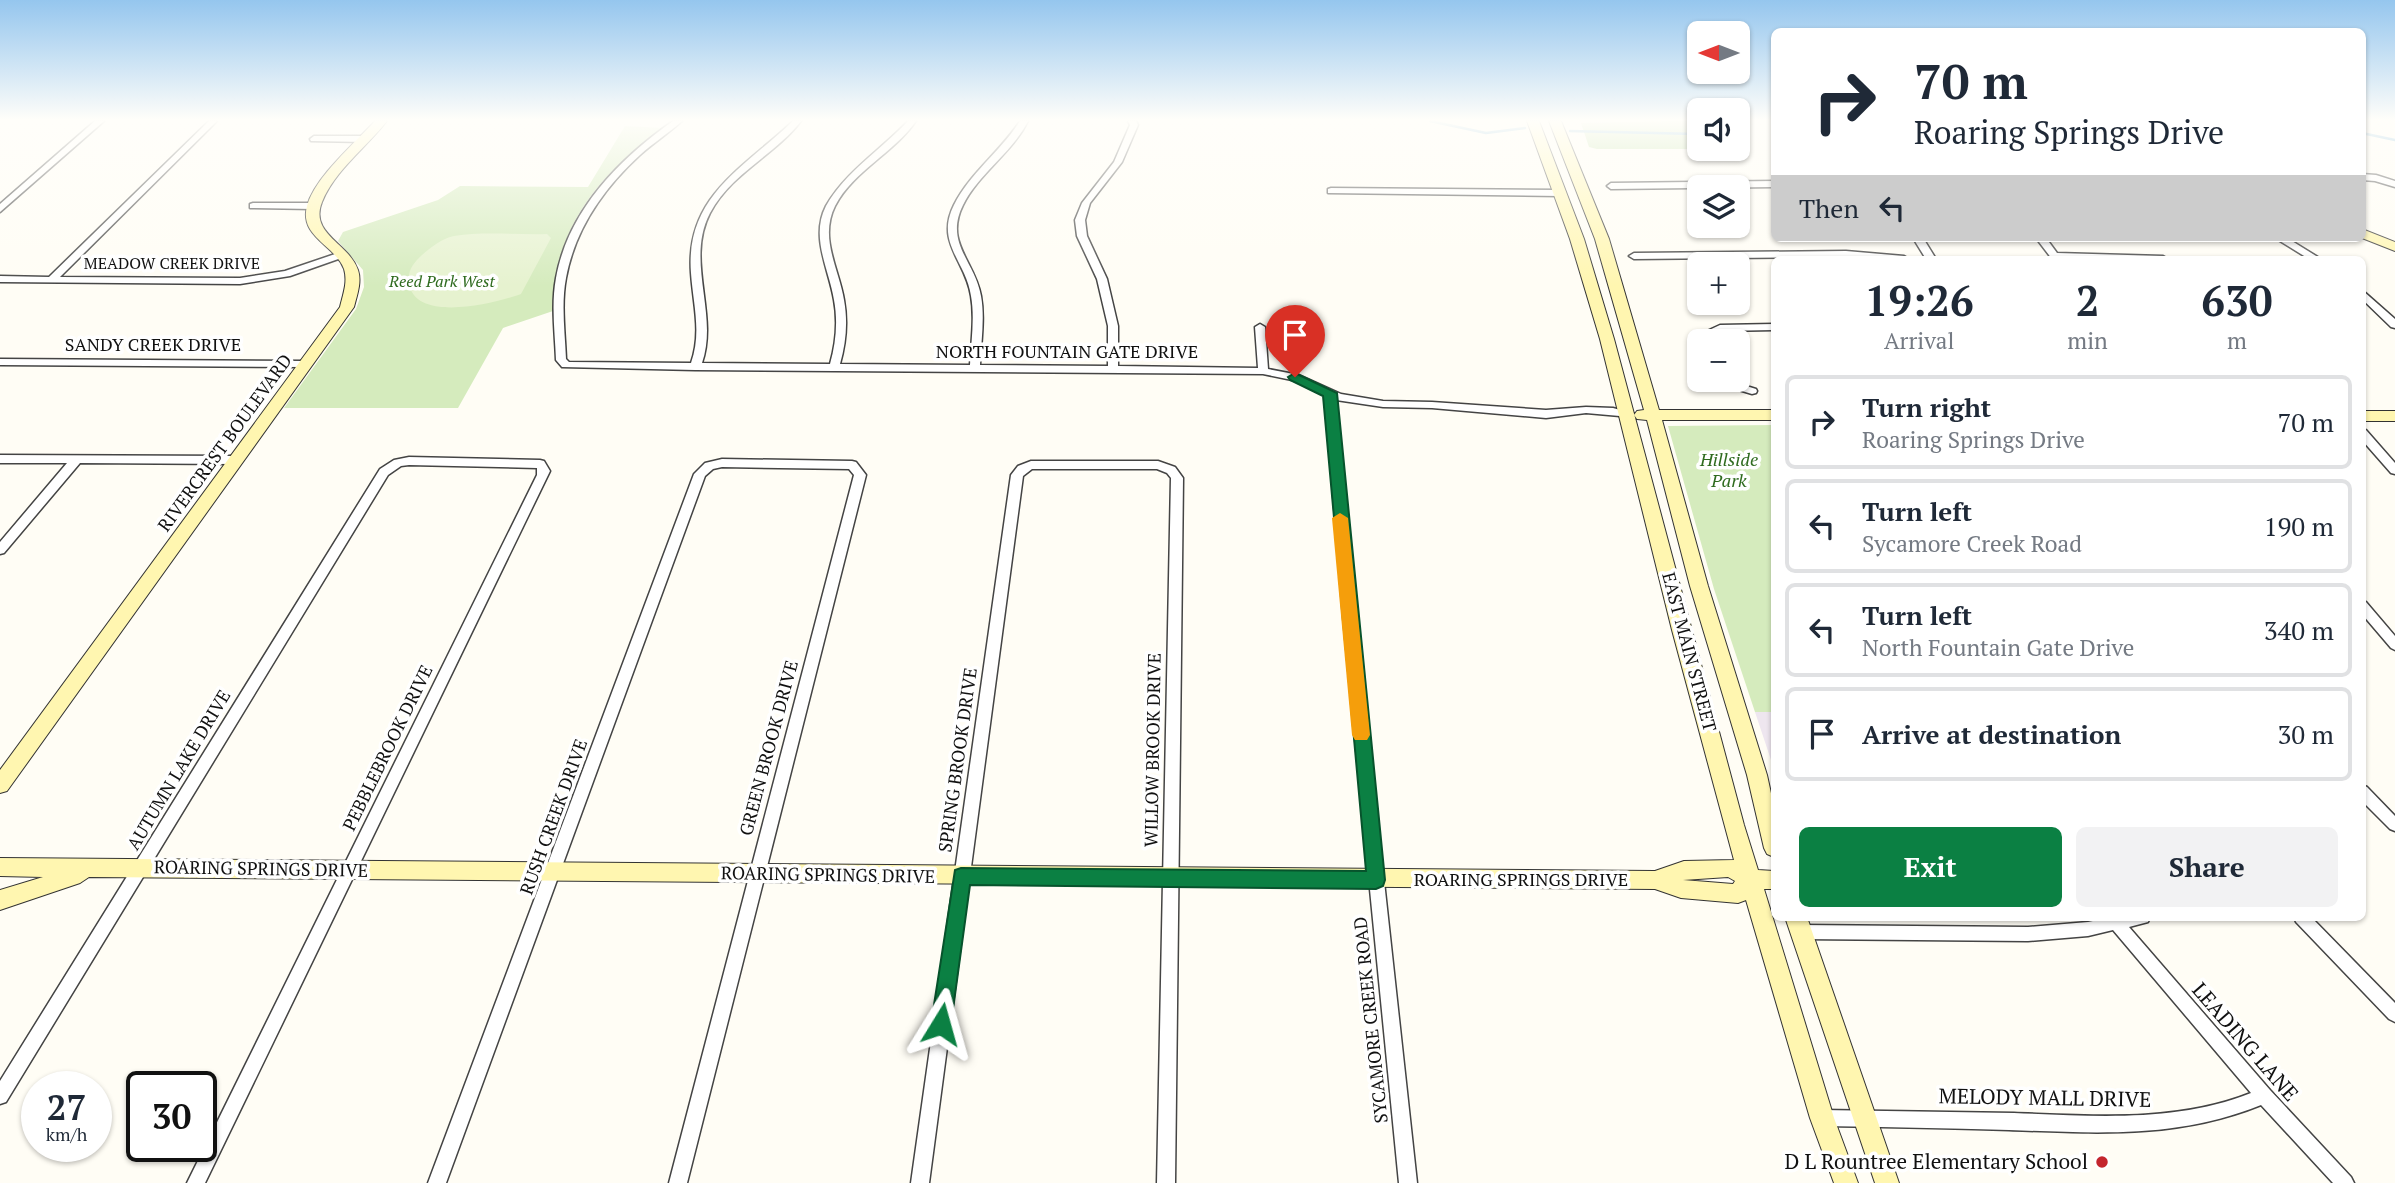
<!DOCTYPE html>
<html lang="en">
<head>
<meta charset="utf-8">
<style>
	:root { --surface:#fff; --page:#f2f2f3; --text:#1f2937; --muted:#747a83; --line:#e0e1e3; --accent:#0b8043 }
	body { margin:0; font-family:"PT Serif",serif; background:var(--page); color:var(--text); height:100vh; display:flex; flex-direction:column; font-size:26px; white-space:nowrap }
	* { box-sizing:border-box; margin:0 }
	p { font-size:23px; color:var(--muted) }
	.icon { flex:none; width:38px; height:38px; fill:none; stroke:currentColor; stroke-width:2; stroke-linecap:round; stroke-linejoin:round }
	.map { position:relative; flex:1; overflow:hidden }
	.sheet { position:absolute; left:1771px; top:256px; width:595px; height:665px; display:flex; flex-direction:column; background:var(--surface); border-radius:10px; box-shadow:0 2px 5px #0004 }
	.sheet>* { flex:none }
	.hud { position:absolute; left:1771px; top:28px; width:595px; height:214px; border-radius:10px; box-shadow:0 2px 5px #0004; background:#fff; color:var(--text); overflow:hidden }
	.needle { width:46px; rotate:270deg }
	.buttons { position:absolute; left:1687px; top:21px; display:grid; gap:14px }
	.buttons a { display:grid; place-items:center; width:63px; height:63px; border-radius:10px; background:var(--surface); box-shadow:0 2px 5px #0004; font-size:35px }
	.speed { position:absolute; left:21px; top:1071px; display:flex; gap:14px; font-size:35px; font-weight:700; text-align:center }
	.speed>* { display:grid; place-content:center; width:91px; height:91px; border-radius:50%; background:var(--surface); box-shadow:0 2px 5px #0004; line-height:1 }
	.speed small { font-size:18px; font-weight:400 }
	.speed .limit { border:4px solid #111; border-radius:10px; background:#fff; color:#111 }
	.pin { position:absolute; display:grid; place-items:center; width:60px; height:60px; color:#fff; margin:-72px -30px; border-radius:50% 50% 50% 0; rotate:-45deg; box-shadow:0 0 7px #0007 }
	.pin .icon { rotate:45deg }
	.me { position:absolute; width:77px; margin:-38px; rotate:8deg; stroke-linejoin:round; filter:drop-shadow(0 0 5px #0008) }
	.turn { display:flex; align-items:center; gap:24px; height:147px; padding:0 28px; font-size:32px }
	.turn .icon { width:91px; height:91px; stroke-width:2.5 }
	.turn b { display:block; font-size:49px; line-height:60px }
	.then { display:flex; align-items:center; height:66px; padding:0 28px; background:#0003; gap:14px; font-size:26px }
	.eta { display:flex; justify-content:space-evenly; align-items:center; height:119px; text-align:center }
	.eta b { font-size:42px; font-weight:700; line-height:49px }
	.cta { display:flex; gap:14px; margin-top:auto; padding:14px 28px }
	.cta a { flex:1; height:80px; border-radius:10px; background:var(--accent); color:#fff; font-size:28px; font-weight:700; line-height:80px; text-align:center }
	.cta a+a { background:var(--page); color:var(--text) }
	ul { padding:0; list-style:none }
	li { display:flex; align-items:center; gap:21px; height:94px; margin:0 14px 10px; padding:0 14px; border:4px solid var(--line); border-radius:10px }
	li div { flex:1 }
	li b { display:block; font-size:26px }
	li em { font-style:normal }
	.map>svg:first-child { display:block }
</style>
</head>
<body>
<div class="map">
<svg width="2395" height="1183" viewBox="0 0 2395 1183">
	<rect width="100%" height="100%" fill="#fffdf5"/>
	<path fill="#eee6ef" d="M 1755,712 L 1774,712 L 1774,769 Z"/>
	<path fill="#d5ebbd" d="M 625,126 L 663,128 C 598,175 553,229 553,311 L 503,328 L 458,408 L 284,408 L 356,309 L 364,287 L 363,270 L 338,241 L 343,232 L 438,200 L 460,186 L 588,187 Z
		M 1774,425 L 1774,712 L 1755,712 L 1714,589 L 1668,426 Z"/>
	<path fill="#b9dc9c" d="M 1667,121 L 1699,121 L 1699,149 L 1716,149 L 1597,149 L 1589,147 L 1581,123 Z"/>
	<path fill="#e6f2cf" d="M 547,234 L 551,238 L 521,294 C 496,303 415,324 409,283 C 407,271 414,262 422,255 C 431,247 443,238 454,236 C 484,231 517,235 547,234 Z"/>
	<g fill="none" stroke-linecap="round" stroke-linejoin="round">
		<path stroke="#3f96cf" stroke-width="2.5" d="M 1430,121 L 1486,133 L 1525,128
			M 1570,131 L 1699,134
			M 2362,133 L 2395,140"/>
		<defs>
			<path id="street" d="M 95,121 L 104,121 L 0,212 L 0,204 Z
				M 209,121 L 217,121 L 60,277 L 240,278 L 285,271 L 341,252 L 344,253 L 344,257 L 290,276 L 240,284 L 0,282 L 0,276 L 49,277 Z
				M 673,121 L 682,121 C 669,133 653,143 640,155 C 604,188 575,229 566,278 C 561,304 565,333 566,359 L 569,362 L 691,363 C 702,332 693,304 691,273 C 685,196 744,168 793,121 L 801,121 C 775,155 731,173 710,213 C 685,261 719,314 702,363 L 830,364 C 836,343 838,321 834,300 C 829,269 810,237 826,206 C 845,172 882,149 908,121 L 916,121 C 894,153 853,171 835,206 C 819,238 839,269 844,300 C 848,322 846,343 840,364 L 970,365 C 971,342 975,318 971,296 C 966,261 935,243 954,205 C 970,173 1001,151 1020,121 L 1028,121 C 1012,153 979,173 963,205 C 944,243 975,261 981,296 C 985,318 981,342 980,365 L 1108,366 L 1108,326 L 1097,279 L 1077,236 L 1075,220 L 1082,203 L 1114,162 L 1130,125 L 1128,121 L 1136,121 L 1138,125 L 1122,162 L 1090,203 L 1085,220 L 1087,236 L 1107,279 L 1118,326 L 1118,366 L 1258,368 L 1255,327 L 1260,324 L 1265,327 L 1268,369 L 1299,375 L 1341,394 L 1383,401 L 1432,402 L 1546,410 L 1586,407 L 1613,408 L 1631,413 L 1632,415 L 1631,417 L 1586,413 L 1546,418 L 1432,408 L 1383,407 L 1336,400 L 1355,616 L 1417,1183 L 1399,1183 L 1343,616 L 1325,395 L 1292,380 L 1263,374 L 695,370 L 562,367 L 556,360 C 555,333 551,305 556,278 C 568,211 619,159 673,121 Z
				M 314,136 L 365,136 L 369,139 L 365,142 L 311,141 L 310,139 Z
				M 2362,174 L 2376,175 L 2395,181 L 2395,187 L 2375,181 L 2362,180 Z
				M 1774,181 L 1774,187 L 1611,189 L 1607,186 L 1611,183 Z
				M 1331,188 L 1560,190 L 1564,193 L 1560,196 L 1328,193 L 1328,189 Z
				M 253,203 L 313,203 L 318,206 L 313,209 L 250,208 L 250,204 Z
				M 1913,238 L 1923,238 L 1936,259 L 1926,259 Z
				M 2036,238 L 2046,238 L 2057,253 L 2163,256 L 2168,259 L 2052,259 Z
				M 2275,238 L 2287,238 L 2321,259 L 2309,259 Z
				M 1846,251 L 1904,256 L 1909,259 L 1846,257 L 1634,259 L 1629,256 L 1634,253 Z
				M 2362,290 L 2395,319 L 2395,328 L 2391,327 L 2362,299 Z
				M 1774,324 L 1774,330 L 1721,331 L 1717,332 L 1720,341 L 1710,341 L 1707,331 L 1720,325 Z
				M 0,359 L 306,361 L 311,364 L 306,367 L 0,365 Z
				M 1738,379 L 1740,384 L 1756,389 L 1757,391 L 1756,393 L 1752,394 L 1732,388 L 1728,380 Z
				M 2362,430 L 2366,430 L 2395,463 L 2395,474 L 2391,473 L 2362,440 Z
				M 0,455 L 236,456 L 242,460 L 236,464 L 80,463 L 4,553 L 0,554 L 0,542 L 67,463 L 0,463 Z
				M 409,457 L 540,460 L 544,461 L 550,471 L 205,1183 L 187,1183 L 537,475 L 537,468 L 409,465 L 401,466 L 388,475 L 6,1102 L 0,1104 L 0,1081 L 380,469 L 394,460 Z
				M 722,459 L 852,461 L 856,462 L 866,475 L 687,1183 L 669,1183 L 854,475 L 849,469 L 722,467 L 713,469 L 705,476 L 446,1183 L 428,1183 L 694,474 L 705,463 Z
				M 1031,461 L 1158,461 L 1175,467 L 1183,478 L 1175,1183 L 1157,1183 L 1171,478 L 1167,473 L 1157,469 L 1032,469 L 1023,476 L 929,1183 L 911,1183 L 1011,475 L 1018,466 Z
				M 2362,601 L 2366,602 L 2395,636 L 2395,650 L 2391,648 L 2362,614 Z
				M 2362,785 L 2367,787 L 2395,816 L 2395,831 L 2390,829 L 2362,801 Z
				M 2112,917 L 2150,917 L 2148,922 L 2129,927 L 2270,1090 L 2351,1177 L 2354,1183 L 2333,1183 L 2261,1105 C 2177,1139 2097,1133 2009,1130 C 1947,1128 1884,1127 1822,1126 L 1816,1124 L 1814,1118 L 1816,1112 L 1822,1110 C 1886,1111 1950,1112 2014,1113 C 2093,1116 2176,1123 2251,1093 L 2113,930 L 2088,936 L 2028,941 L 1801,939 L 1796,937 L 1793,932 L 1796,927 L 1801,925 L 2028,927 L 2088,922 Z
				M 2294,917 L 2311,917 L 2395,1003 L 2395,1022 L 2389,1019 L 2296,922 Z"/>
			<path id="secondary" d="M 375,121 L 387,121 C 366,148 335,170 322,202 C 309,234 349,243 358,270 C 362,282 357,295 354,307 L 7,791 L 0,793 L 0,770 L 340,307 C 343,294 348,282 344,269 C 335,245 299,237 307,206 C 315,177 355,143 375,121 Z
				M 1527,121 L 1539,121 L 1584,239 L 1614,339 L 1744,825 L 1758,870 L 1774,871 L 1774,889 L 1764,889 L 1834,1118 L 1858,1183 L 1834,1183 L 1810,1118 L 1746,900 L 1738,903 L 1681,898 L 1655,889 L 89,877 L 80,883 L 0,910 L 0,890 L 43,877 L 0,876 L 0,858 L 1655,871 L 1684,861 L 1734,860 L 1672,630 L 1600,339 L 1570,239 ZM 1728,877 L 1735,881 L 1733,884 L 1683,880 Z
				M 1549,121 L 1561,121 L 1609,239 L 1659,410 L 1774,410 L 1774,420 L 1662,420 L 1708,586 L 1767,775 L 1774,807 L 1774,857 L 1767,854 L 1764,848 L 1747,775 L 1690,586 L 1647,420 L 1637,419 L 1634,415 L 1637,411 L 1644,410 L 1595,239 Z
				M 2362,229 L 2395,242 L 2395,251 L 2362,238 Z
				M 2362,411 L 2395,411 L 2395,421 L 2362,421 Z
				M 1785,917 L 1807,917 L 1899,1183 L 1875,1183 Z"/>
		</defs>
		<use href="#street" stroke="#444" stroke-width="3"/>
		<use href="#secondary" stroke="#333" stroke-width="2"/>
		<use href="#street" fill="#fff" fill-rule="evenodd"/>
		<use href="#secondary" fill="#fff6b0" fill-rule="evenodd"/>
	</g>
	<linearGradient id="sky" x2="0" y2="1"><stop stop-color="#95c6ee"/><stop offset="0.42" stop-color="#fffefa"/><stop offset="1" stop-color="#fffefa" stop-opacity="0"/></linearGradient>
	<rect width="2395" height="286" fill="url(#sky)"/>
	<path fill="#0b8043" stroke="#07532c" stroke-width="2" d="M 1295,373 L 1337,393 L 1385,880 L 1383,886 L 1376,889 L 970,885 L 951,1024 L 948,1031 L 941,1034 L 934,1031 L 931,1024 L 955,870 L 961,868 L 1366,871 L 1323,396 L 1290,380 L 1288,377 Z"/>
	<path fill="#f59e0b" d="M 1340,513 L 1348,518 L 1370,735 L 1367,740 L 1355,740 L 1352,735 L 1332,518 Z"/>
	<circle fill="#c4262e" stroke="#fff" stroke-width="2.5" cx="2102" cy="1162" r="7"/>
	<g text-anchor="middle" stroke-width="7" stroke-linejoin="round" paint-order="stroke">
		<g font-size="16" fill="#111" stroke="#fff">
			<text x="172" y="269">MEADOW CREEK DRIVE</text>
		</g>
		<g font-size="16" font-style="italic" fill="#2f6b1f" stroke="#fff">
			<text x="442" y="287">Reed Park West</text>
		</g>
		<g font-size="18" fill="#111" stroke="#fff">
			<text x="153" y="351">SANDY CREEK DRIVE</text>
			<text x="1067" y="358">NORTH FOUNTAIN GATE DRIVE</text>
			<text transform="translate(225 443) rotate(-54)" y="6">RIVERCREST BOULEVARD</text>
			<text transform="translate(1689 652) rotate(75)" y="6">EAST MAIN STREET</text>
			<text transform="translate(388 748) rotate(-64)" y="6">PEBBLEBROOK DRIVE</text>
			<text transform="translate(769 748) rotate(-75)" y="6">GREEN BROOK DRIVE</text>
			<text transform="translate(1153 750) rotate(-89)" y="6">WILLOW BROOK DRIVE</text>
			<text transform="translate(958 760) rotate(-82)" y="6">SPRING BROOK DRIVE</text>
			<text transform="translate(179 770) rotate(-59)" y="6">AUTUMN LAKE DRIVE</text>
			<text transform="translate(554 817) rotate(-70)" y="6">RUSH CREEK DRIVE</text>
			<text transform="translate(261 869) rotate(1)" y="6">ROARING SPRINGS DRIVE</text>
			<text transform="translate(828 875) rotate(1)" y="6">ROARING SPRINGS DRIVE</text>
			<text x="1521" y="886">ROARING SPRINGS DRIVE</text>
			<text transform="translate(1371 1020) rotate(-96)" y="6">SYCAMORE CREEK ROAD</text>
		</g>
		<g font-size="18" font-style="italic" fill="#2f6b1f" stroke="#fff">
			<text x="1729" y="466">Hillside<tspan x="1729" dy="21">Park</tspan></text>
		</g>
		<g font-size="21" fill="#111" stroke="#fff">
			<text transform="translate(2245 1042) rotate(49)" y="7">LEADING LANE</text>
			<text transform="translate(2045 1098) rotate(1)" y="7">MELODY MALL DRIVE</text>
		</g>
		<g font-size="21" fill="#111" stroke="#fff" text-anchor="end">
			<text x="2088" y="1169">D L Rountree Elementary School</text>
		</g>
	</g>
</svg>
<div class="buttons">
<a><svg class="needle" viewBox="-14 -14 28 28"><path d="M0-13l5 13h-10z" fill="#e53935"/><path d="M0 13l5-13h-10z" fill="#747a83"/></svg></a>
<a><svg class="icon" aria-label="sound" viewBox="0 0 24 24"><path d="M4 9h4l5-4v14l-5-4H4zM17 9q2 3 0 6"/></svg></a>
<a><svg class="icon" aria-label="layers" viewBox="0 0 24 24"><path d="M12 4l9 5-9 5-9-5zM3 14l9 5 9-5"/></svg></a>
<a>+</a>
<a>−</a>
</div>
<div class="speed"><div>27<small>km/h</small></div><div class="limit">30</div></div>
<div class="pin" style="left:1295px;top:377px;background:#d93025"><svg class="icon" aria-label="arrive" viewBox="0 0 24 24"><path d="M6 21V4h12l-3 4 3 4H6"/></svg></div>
<svg class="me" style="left:941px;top:1024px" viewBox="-20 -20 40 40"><path d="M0-17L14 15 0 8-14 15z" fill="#0b8043" stroke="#fff" stroke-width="4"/></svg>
<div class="hud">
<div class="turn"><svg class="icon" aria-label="right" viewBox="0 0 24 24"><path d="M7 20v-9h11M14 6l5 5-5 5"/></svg><div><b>70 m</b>Roaring Springs Drive</div></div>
<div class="then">Then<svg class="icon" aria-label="left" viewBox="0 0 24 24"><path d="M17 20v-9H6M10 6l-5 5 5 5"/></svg></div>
</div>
<section class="sheet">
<div class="eta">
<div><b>19:26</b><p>Arrival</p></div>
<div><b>2</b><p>min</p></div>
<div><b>630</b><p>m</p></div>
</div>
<ul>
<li><svg class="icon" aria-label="right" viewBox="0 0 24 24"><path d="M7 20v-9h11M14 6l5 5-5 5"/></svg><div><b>Turn right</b><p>Roaring Springs Drive</p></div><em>70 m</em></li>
<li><svg class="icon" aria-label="left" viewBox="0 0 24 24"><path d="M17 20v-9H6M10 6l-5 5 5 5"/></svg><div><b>Turn left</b><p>Sycamore Creek Road</p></div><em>190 m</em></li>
<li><svg class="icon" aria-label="left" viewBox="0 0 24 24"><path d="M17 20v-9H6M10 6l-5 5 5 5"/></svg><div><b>Turn left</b><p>North Fountain Gate Drive</p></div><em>340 m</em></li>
<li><svg class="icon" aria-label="arrive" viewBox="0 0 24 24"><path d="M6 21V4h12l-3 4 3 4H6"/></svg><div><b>Arrive at destination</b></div><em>30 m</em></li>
</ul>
<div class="cta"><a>Exit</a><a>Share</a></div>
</section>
</div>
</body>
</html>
